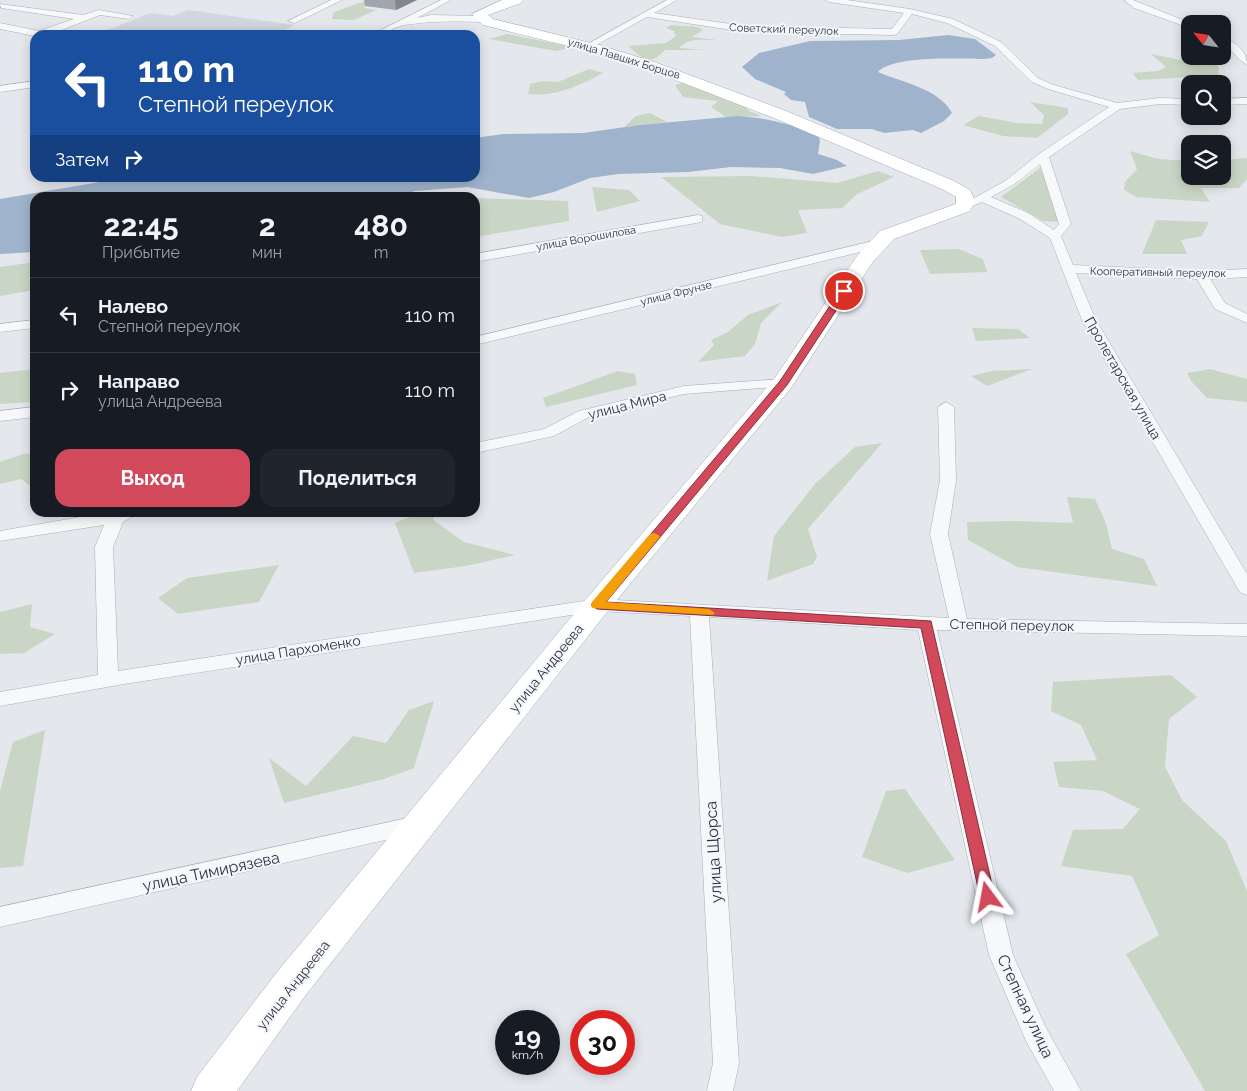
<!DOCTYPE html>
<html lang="ru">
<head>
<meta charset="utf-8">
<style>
	:root { --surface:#171b24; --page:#20242c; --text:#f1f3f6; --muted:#9ea1a6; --line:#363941; --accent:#d1495b }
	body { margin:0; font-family:Raleway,sans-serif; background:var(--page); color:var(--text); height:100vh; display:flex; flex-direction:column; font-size:19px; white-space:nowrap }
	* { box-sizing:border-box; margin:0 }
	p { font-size:16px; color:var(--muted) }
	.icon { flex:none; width:28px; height:28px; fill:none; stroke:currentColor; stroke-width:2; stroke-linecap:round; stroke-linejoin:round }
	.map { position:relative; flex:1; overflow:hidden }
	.drawer { position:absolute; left:30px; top:192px; width:450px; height:325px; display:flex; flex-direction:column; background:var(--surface); border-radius:15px; box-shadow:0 2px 12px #0003 }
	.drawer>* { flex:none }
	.guide { position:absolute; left:30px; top:30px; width:450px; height:152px; border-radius:15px; box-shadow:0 2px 12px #0003; background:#1a4fa0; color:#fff; overflow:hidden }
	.needle { width:32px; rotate:300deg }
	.tools { position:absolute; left:1181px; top:15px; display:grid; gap:10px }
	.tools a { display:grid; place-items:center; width:50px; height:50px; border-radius:10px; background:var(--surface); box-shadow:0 2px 12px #0003; font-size:25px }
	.speed { position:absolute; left:495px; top:1010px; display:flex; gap:10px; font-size:25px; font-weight:700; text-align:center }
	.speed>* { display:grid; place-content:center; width:65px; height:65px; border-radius:50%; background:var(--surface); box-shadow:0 2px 12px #0003; line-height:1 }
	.speed small { font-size:12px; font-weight:400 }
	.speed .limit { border:8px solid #d22; background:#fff; color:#111 }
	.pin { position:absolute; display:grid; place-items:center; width:42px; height:42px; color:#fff; margin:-21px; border:2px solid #fff; border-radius:50%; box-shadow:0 1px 5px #0007 }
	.me { position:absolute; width:55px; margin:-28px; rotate:347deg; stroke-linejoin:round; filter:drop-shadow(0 0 4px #0008) }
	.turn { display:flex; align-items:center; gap:18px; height:105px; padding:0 25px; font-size:22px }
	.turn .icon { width:65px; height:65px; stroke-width:2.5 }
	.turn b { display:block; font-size:35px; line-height:42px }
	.then { display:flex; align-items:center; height:48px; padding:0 25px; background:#0003; gap:10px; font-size:19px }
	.eta { display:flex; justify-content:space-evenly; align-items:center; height:85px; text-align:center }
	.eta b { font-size:30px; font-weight:700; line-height:35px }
	.button { display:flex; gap:10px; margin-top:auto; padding:10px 25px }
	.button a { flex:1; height:58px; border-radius:15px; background:var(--accent); color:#fff; font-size:20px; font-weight:700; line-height:58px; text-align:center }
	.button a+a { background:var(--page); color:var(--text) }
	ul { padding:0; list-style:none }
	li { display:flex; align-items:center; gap:15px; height:75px; padding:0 25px; border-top:1px solid var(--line) }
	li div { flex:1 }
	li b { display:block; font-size:19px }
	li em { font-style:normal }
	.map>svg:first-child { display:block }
</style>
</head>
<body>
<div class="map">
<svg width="1247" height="1091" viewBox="0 0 1247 1091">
	<rect width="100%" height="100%" fill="#e4e7ec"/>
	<path fill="#d2d6de" d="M 188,10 L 295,25 L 274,35 L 98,34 L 150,13 L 173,16 Z"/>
	<path fill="#c9d6c5" d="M 368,0 L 364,8 L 376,10 L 354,20 L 332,19 L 334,12 Z
		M 671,25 L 698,27 L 703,30 L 692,37 L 717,40 C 702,40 689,37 679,48 L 706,50 L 665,50 L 656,58 L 646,61 L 628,46 L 666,43 L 676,36 L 674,31 L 666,28 Z
		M 507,34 L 573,47 L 556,51 L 489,39 Z
		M 1151,54 L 1180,60 L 1218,60 L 1219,79 L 1192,77 L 1138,80 L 1133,73 L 1158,71 L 1166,67 Z
		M 589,69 L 603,73 C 579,86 556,97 528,94 L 530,84 L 543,81 L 558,82 Z
		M 686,82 L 744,104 L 749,111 L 762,116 L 726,117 L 711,107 L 718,101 L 683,97 L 675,85 Z
		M 1030,102 L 1068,108 L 1068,114 L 1037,138 L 1003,136 L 963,125 L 979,116 L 1017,123 L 1042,124 L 1044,115 Z
		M 650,113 L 667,122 L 624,127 L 636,116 Z
		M 1130,151 L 1158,159 L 1190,161 L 1190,176 L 1222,176 L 1223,160 L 1247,158 L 1247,179 L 1239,188 L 1201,188 L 1210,202 L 1136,197 L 1124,190 L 1125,182 L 1137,169 Z
		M 1040,168 L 1045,168 L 1058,222 L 1043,221 L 1001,197 Z
		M 878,171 L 894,177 L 857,194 L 842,208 L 798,210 L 807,233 L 782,237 L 720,224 L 661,177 L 752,176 L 837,183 Z
		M 592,187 L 629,190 L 640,201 L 597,212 Z
		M 475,198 L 568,201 L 569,221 L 475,237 Z
		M 1156,220 L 1209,222 L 1202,236 L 1181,240 L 1187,254 L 1142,254 Z
		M 959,249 L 983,259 L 987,272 L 930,274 L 920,250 Z
		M 35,262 L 35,290 L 0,296 L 0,267 Z
		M 782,302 L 761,323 L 755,344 L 745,356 L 698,362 L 714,345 L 711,340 L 728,332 L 748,315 Z
		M 972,328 L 1018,329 L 1030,338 L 976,341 Z
		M 33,369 L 35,371 L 35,402 L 0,404 L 0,373 Z
		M 1032,369 L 987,386 L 971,376 L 992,371 Z
		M 1210,369 L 1247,379 L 1247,402 L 1207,398 L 1191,381 L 1187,373 Z
		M 618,371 L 635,374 L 637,385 L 546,407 L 543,398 Z
		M 882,443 L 808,529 L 817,557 L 813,564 L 767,581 L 774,536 L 815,484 L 855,447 Z
		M 35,453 L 35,489 L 21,479 L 0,484 L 0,462 L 23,454 Z
		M 1067,497 L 1095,499 L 1106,523 L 1112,549 L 1144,559 L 1157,586 L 1017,567 L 968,540 L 967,522 L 1016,521 L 1073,523 Z
		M 419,513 L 436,513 L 433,520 L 464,542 L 515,555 L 466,566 L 414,573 L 395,523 Z
		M 279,565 L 259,602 L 178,614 L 158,598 L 187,578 Z
		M 32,604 L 30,627 L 55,634 L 24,653 L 0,654 L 0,612 Z
		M 1171,675 L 1197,697 L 1169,719 L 1165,767 L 1182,800 L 1226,841 L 1247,891 L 1247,1091 L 1205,1091 L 1126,954 L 1159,935 L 1132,876 L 1061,866 L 1073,830 L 1123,829 L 1140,809 L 1103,791 L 1059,787 L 1053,762 L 1097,760 L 1081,725 L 1051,711 L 1053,682 Z
		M 434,701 L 414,768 L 384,779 L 284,803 L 269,758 L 306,786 L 353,736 L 386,743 L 409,710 Z
		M 45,730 L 23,866 L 0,868 L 0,791 L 13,742 Z
		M 905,789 L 955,860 L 907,873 L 862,857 L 886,791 Z"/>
	<path fill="#9fb4cc" d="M 948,35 L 975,39 L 996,55 L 992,58 L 983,59 C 959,59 894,55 878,72 C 901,82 940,89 952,113 L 944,121 L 921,133 L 913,130 L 884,133 L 872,129 L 837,129 L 809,117 L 805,102 L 791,100 L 784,94 L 786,92 L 755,79 L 742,67 L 759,53 L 810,41 L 899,40 Z
		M 738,116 C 767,118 791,124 818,135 L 820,141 L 818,154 L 837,160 L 847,166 L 813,174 L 780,168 L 731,167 L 688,172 L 619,174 L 590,178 L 554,192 L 529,198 L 467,187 L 415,191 L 389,198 L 35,198 L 35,252 L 0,254 L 0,199 L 123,178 L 475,178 L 475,138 L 503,134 L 583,133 L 640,125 Z"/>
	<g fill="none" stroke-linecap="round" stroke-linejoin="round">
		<defs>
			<path id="minor" d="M 331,0 L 342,0 L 295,23 L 288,21 Z
				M 441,0 L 451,0 L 417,18 L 431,15 L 483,16 L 487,19 L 483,22 C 456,21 431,21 404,25 C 392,28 384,35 371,35 Z
				M 667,0 L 677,0 L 654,13 L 745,26 L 892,29 L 904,13 L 829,2 L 825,0 L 847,0 L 910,9 L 953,19 L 1001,42 L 1038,78 L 1054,85 L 1117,103 L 1160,98 L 1190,99 L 1190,105 L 1160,104 L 1120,109 L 1049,157 L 1071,224 L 1061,236 L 1073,265 L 1204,271 L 1247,269 L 1247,277 L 1210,279 L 1225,303 L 1247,314 L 1247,323 L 1215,309 L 1197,279 L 1076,273 L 1096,320 L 1247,574 L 1247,595 L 1241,593 L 1238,589 L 1082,320 L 1050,238 L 1020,219 L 982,202 L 964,210 L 958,207 L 1005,181 L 1039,154 L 1109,107 L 1048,89 L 1032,82 L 995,46 L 947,23 L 912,14 L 897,34 L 894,35 L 745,32 L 647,17 L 591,48 L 584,46 ZM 1040,164 L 1059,224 L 1054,230 L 1028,213 L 991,197 L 1013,185 Z
				M 1124,0 L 1133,0 L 1193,24 L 1190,24 L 1190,28 L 1187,27 L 1134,8 Z
				M 0,4 L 83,15 L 99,10 L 133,16 L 129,19 L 100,15 L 49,35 L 35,36 L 0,29 L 0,23 L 39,31 L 74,19 L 1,8 Z
				M 1222,37 C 1235,42 1247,50 1247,65 C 1238,60 1232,49 1222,43 Z
				M 35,81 L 35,87 L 0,92 L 0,86 Z
				M 1247,98 L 1247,104 L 1222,105 L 1222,99 Z
				M 698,215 L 702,216 L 702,222 L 475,262 L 475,254 Z
				M 877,240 L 881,241 L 883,244 L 881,247 L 475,345 L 475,337 Z
				M 35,320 L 35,328 L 0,332 L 0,324 Z
				M 783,379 L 790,383 L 788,386 L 684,394 L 589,417 L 554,436 L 475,453 L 475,443 L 544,429 L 579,411 L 684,386 Z
				M 946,402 L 954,407 L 956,480 L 948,534 L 967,619 L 1247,624 L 1247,636 L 937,630 L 1013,955 L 1045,1026 L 1081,1091 L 1054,1091 L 1026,1041 L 989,955 L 918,630 L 709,617 L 739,1063 L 733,1091 L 707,1091 L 713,1063 L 690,616 L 597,611 L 124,684 L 0,706 L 0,692 L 98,675 L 95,547 L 104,525 L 0,541 L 0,531 L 109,512 L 140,512 L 123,522 L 113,547 L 118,671 L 597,599 L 949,618 L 930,534 L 940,480 L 938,407 Z
				M 35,407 L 35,417 L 0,421 L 0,411 Z
				M 417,816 L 425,819 L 428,825 L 425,831 L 0,927 L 0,907 Z"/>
			<path id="primary" d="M 502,0 L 523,0 L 521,3 L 488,15 L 493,19 L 599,45 L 657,63 L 786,111 L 954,181 L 970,190 L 975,201 L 970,211 L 894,239 L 872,263 L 791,388 L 607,612 L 305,996 L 237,1091 L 191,1091 L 197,1077 L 277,972 L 587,598 L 774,379 L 857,256 L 880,231 L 956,204 L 956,197 L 942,189 L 774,118 L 647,69 L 589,51 L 483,25 L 472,14 Z"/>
		</defs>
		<use href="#minor" stroke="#a9aeb7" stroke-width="1"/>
		<use href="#primary" stroke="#a3abb8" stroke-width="1"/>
		<use href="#minor" fill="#f7f8fa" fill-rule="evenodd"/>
		<use href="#primary" fill="#fff" fill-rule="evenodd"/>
	</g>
	<path fill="#a1a5ae" d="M 364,0 L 417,0 L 396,10 L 365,6 Z"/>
	<path fill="#83868d" d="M 395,0 L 417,0 L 396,10 Z"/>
	<path fill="#d1495b" stroke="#882f3b" d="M 844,288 L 849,291 L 787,385 L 606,602 L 931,621 L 995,897 L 993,901 L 988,903 L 982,901 L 980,897 L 921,628 L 597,609 L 591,605 L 780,381 L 841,289 Z"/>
	<path fill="#f59e0b" d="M 654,533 L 660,536 L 658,539 L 606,602 L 709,609 L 715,613 L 713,615 L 592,608 L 591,605 L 592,602 L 650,534 Z"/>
	<g text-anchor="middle" stroke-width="4" stroke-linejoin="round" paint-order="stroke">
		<g font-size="11" fill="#2b3445" stroke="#f4f6f9">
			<text transform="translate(784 29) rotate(2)" y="4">Советский переулок</text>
			<text transform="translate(624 58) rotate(17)" y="4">улица Павших Борцов</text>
			<text transform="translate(586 238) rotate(-10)" y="4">улица Ворошилова</text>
			<text transform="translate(1158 272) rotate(1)" y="4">Кооперативный переулок</text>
			<text transform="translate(676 293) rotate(-14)" y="4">улица Фрунзе</text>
		</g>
		<g font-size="14" fill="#2b3445" stroke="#f4f6f9">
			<text transform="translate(1123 378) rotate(60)" y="5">Пролетарская улица</text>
			<text transform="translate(627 405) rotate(-14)" y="5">улица Мира</text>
			<text transform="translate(1012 625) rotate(1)" y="5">Степной переулок</text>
			<text transform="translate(298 650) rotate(-9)" y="5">улица Пархоменко</text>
			<text transform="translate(546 668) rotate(-51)" y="5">улица Андреева</text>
			<text transform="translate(293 985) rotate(-52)" y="5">улица Андреева</text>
		</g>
		<g font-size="16" fill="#2b3445" stroke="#f4f6f9">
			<text transform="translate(713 852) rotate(-93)" y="6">улица Щорса</text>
			<text transform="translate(211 871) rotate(-12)" y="6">улица Тимирязева</text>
			<text transform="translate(1026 1006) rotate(65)" y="6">Степная улица</text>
		</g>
	</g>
</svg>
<div class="tools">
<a><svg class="needle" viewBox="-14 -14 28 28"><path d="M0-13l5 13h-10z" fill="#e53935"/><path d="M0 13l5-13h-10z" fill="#9ea1a6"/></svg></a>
<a><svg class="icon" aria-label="search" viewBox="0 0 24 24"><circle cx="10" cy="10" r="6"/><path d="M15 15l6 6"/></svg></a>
<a><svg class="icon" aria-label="layers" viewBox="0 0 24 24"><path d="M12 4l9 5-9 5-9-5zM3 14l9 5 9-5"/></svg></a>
</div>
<div class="speed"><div>19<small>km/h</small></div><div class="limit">30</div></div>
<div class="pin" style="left:844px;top:291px;background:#d93025"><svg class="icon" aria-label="arrive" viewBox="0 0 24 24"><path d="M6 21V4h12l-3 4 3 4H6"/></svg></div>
<svg class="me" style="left:988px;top:897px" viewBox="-20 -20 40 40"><path d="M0-17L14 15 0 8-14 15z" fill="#d1495b" stroke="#fff" stroke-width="4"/></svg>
<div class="guide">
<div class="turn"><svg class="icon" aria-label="left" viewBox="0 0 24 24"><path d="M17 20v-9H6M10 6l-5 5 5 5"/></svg><div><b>110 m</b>Степной переулок</div></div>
<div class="then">Затем<svg class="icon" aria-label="right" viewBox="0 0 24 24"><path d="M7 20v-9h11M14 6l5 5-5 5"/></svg></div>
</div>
<section class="drawer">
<div class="eta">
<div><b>22:45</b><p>Прибытие</p></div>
<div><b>2</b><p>мин</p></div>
<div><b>480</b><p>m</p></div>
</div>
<ul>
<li><svg class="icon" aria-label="left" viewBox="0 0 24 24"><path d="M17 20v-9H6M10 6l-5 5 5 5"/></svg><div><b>Налево</b><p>Степной переулок</p></div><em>110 m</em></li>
<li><svg class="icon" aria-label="right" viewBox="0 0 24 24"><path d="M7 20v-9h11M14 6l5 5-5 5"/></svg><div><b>Направо</b><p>улица Андреева</p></div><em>110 m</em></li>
</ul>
<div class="button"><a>Выход</a><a>Поделиться</a></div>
</section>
</div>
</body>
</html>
